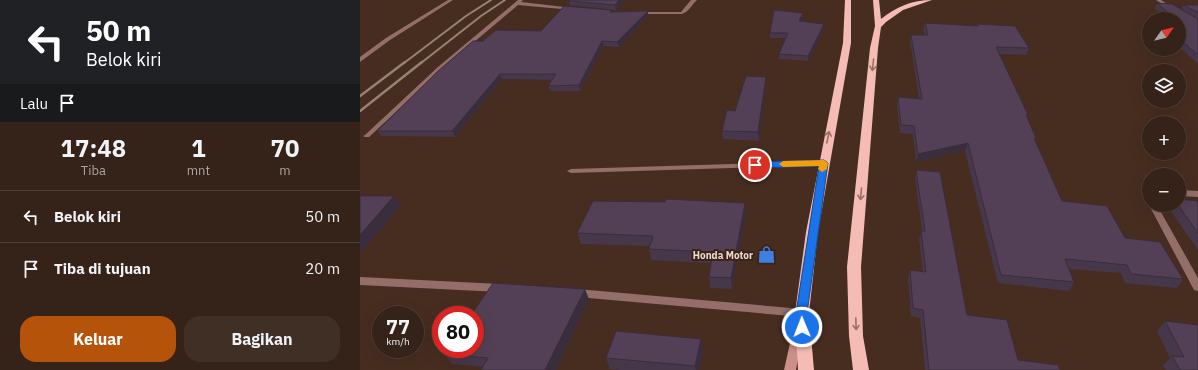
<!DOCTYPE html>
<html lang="id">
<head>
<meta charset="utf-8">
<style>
	:root { --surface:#352218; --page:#402f25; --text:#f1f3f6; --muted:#aaa4a2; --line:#4f3f37; --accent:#b45309 }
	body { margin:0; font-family:"IBM Plex Sans",sans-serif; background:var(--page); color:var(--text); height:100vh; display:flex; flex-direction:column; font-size:15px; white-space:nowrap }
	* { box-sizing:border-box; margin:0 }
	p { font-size:13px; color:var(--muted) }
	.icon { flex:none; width:22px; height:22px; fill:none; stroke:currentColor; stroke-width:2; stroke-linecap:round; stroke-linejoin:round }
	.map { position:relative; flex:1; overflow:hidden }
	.details { display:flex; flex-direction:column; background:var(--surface); width:360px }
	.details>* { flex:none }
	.top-card { background:#202124; color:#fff; overflow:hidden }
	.needle { width:26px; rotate:56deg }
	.buttons { position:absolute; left:782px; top:12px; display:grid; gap:8px }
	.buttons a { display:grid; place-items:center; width:44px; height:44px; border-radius:50%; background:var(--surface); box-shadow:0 4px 16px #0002,0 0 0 1px var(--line); font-size:20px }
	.speed { position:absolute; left:12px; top:306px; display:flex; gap:8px; font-size:20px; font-weight:700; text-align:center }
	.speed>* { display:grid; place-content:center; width:52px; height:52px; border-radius:50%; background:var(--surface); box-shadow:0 4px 16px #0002,0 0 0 1px var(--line); line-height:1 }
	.speed small { font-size:10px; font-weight:400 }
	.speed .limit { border:6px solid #d22; background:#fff; color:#111 }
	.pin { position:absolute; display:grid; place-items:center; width:34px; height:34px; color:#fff; margin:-17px; border:2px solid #fff; border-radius:50%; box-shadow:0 1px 4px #0007 }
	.me { position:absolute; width:44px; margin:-22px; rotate:359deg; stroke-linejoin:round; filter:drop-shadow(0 0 3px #0008) }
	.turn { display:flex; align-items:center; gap:14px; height:84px; padding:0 20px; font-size:18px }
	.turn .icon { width:52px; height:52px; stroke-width:2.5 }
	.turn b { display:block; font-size:28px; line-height:34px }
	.then { display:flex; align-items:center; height:38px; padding:0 20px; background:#0003; gap:8px; font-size:15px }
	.eta { display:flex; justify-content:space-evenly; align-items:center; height:68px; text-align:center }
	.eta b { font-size:24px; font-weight:700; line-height:28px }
	.action { display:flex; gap:8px; margin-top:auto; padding:8px 20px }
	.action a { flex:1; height:46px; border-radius:16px; background:var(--accent); color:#fff; font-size:16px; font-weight:700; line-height:46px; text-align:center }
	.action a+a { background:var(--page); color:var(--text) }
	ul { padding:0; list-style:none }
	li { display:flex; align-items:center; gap:12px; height:52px; padding:0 20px; border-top:1px solid var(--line) }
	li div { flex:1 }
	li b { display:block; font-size:15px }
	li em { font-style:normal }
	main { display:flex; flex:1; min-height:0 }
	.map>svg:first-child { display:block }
</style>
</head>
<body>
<main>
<section class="details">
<div class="top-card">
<div class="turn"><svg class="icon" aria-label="left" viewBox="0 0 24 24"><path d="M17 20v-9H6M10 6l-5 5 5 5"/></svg><div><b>50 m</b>Belok kiri</div></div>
<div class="then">Lalu<svg class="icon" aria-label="arrive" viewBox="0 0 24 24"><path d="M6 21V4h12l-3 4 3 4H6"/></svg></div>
</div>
<div class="eta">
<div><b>17:48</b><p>Tiba</p></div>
<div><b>1</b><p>mnt</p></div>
<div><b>70</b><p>m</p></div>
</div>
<ul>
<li><svg class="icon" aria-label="left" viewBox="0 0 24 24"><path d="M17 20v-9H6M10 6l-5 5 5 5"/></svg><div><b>Belok kiri</b></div><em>50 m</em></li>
<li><svg class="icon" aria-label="arrive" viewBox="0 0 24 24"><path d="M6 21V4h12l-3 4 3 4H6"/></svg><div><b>Tiba di tujuan</b></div><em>20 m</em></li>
</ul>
<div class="action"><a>Keluar</a><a>Bagikan</a></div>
</section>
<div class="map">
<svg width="838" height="370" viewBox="0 0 838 370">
	<rect width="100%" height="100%" fill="#472d20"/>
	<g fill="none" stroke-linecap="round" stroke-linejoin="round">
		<path fill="#946f6a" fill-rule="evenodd" d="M 464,161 L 467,161 L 468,163 L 467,165 L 211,173 L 207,171 L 211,169 Z"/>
		<path fill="#946f6a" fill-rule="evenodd" d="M 158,0 L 163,0 L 161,2 L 213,8 L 215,9 L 213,10 L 158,5 L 82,69 L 9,137 L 5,137 L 3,136 L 5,135 L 78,67 Z
			M 331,0 L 337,0 C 332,4 329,12 322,14 L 279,14 L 277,13 L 279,12 L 321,12 Z
			M 796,0 L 801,0 L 815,9 L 811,10 Z
			M 789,189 L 789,202 L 785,199 L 785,192 Z
			M 819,190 L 838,191 L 838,197 L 819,196 Z
			M 789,205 L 797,205 L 838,278 L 838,291 L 834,290 Z
			M 0,277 L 140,284 L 144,285 L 145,288 L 144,291 L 140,292 L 0,285 Z
			M 217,289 L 442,309 L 446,310 L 447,313 L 446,316 L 442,317 L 217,297 L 213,296 L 212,293 L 213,290 Z"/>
		<path fill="#946f6a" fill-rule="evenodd" d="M 88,0 L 93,0 L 30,40 L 0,62 L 0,57 L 26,38 Z"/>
		<path fill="#c98f88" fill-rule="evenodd" d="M 438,325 L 442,327 L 443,330 L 436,370 L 424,370 L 433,330 L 434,327 Z"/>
		<path fill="#f4bcb4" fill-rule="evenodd" d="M 485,0 L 491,0 L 491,43 L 458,232 L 449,313 L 454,370 L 438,370 L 435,313 L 446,232 L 483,43 Z
			M 513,0 L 519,0 L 521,19 C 536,7 552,0 572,0 L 543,10 L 526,22 L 521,27 L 518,48 L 501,267 L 503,336 L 509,370 L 493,370 L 489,336 L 487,267 L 510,48 L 515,26 Z"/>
		<path stroke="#978277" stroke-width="2" d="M 44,63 L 106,16 L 131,0
			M 61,63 L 121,16 L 145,0"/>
		<path stroke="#978277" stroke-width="2.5" d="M 0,96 L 45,62
			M 0,111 L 62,62"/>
	</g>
	<path fill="#47374a" d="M 210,0 L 264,0 L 256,10 L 210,5 L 209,1 Z
		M 797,3 L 821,9 L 824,5 L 838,5 L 838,64 L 819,47 L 819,19 L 789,19 L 789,21 L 788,20 L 790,15 L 801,14 L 795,9 Z
		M 251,12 L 288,16 L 259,47 L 244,46 L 220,91 L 190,91 L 188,86 L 192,80 L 142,79 L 95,137 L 21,136 L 17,131 L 123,41 L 181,31 Z
		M 443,18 L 441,22 L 464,29 L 448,61 L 419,59 L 419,54 L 426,38 L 410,38 L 410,33 Z
		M 565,23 L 616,26 L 617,24 L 669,48 L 666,55 L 639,54 L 668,115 L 667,118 L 676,138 L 675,141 L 702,201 L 765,238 L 823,279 L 817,288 L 765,283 L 761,273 L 708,269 L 714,282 L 709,291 L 638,283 L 605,151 L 556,162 L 553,134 L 540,133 L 537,105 L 538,97 L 559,99 L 550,41 L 551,35 L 565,35 L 563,30 Z
		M 406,85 L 399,141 L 363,139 L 362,131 L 375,111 Z
		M 556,170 L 607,315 L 658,360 L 700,370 L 565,370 L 560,318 L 551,316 L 548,278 L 550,270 L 563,272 L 559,239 L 562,231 L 555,178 Z
		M 838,201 L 838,250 L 808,207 L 809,205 L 819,205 Z
		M 386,214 L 372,289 L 350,288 L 349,277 L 351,263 L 291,260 L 289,249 L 290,246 L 221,244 L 217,233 Z
		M 229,299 L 123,367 L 92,364 L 84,354 Z
		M 805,321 L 838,370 L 806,370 L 803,366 L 810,358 L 797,331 Z
		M 343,350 L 339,370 L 261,370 L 250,369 L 246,358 Z"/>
	<path fill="#3a2d3c" d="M 259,0 L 264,0 L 256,10 L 255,5 Z
		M 288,11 L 288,16 L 259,47 L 257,42 Z
		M 443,13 L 443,18 L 438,26 L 439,21 Z
		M 464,24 L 464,29 L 448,61 L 448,56 Z
		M 242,41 L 244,46 L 220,91 L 219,85 Z
		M 140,74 L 142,79 L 95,137 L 92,131 Z
		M 406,77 L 406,85 L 399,141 L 398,132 Z
		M 608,143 L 605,151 L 556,162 L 558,154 Z
		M 34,196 L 41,206 L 0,254 L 0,235 Z
		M 385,203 L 386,214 L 372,289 L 371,278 Z
		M 225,289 L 229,299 L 196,370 L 185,370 Z
		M 341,339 L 343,350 L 339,370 L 336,370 L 335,366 Z"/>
	<path fill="#534056" stroke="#3a2d3c" d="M 210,0 L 259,0 L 255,5 L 209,1 Z
		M 797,3 L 812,4 L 838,19 L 838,55 L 819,39 L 819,19 L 796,19 L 790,15 L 810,14 Z
		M 824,5 L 838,5 L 838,13 Z
		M 204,6 L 251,10 L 250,12 L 288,11 L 257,42 L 242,41 L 219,85 L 188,86 L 196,74 L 140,74 L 92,131 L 17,131 L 78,71 L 113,41 L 123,41 L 136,30 L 181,31 Z
		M 414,10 L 443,13 L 439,21 L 464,24 L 448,56 L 419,54 L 428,33 L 410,33 Z
		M 565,23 L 618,26 L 617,24 L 655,26 L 669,48 L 636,47 L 668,115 L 666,115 L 676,138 L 674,138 L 702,201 L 747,206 L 765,238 L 800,242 L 823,279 L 771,274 L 767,265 L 705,259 L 714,282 L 641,275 L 608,143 L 558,154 L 554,126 L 541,125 L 538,97 L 562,99 L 551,35 L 568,35 Z
		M 386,76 L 406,77 L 398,132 L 362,131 L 367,110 L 375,111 Z
		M 556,170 L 580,172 L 607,315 L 647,320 L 658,360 L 698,365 L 700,370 L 569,370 L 563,310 L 553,308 L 550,270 L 566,272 L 561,231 L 565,231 Z
		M 0,196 L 34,196 L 0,235 Z
		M 306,199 L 385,203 L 371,278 L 349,277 L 353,252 L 289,249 L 293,236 L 217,233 L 233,201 L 305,202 Z
		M 819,199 L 838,201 L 838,233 L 818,205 L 819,205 Z
		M 133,283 L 225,289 L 185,370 L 121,370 L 128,358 L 84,354 L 88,349 L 115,349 L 115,315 L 111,315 Z
		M 805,321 L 838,325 L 838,370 L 820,370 L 812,356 L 824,357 Z
		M 256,331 L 341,339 L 335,366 L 246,358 Z"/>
	<defs><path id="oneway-shaft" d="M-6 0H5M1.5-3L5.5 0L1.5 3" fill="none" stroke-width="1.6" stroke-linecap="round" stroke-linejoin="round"/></defs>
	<g stroke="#987065">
		<use href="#oneway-shaft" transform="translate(513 65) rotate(96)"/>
		<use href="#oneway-shaft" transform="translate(468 137) rotate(-79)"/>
		<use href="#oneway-shaft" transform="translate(501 194) rotate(95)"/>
		<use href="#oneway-shaft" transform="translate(496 324) rotate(88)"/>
	</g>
	<path fill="#1a73e8" stroke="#114b97" d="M 464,160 L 468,163 L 447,313 L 449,327 L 447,331 L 442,332 L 438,331 L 436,327 L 436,313 L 459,166 L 395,168 L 390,165 L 395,162 Z"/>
	<path fill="#f59e0b" d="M 464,160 L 468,163 L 467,169 L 462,172 L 458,169 L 459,166 L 423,167 L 419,164 L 423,161 Z"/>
	<defs>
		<symbol id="shop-bare" viewBox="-9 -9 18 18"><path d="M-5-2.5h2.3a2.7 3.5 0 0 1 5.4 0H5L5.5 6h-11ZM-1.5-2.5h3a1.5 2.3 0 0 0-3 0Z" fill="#3f7fe0" stroke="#3c2316" stroke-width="2.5" paint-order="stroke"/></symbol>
	</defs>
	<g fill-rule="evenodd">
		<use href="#shop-bare" x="394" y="242" width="25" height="25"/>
	</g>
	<g text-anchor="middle" stroke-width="4" stroke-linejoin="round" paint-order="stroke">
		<g font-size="10" font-weight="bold" fill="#ebdad1" stroke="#3c2316" text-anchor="end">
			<text x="393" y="259">Honda Motor</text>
		</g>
	</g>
</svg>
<div class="buttons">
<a><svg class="needle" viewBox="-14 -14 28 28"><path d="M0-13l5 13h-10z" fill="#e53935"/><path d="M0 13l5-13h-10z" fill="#aaa4a2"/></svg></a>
<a><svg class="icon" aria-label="layers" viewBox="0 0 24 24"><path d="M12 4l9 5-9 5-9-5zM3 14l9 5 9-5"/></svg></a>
<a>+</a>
<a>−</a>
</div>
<div class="speed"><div>77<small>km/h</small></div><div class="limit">80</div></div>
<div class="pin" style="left:395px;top:165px;background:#d93025"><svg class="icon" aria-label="arrive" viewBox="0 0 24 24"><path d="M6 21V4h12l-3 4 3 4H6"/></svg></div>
<svg class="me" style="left:442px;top:327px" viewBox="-20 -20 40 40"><circle r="17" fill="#1a73e8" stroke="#fff" stroke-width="3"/><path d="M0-11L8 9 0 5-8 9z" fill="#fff"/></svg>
</div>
</main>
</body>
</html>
